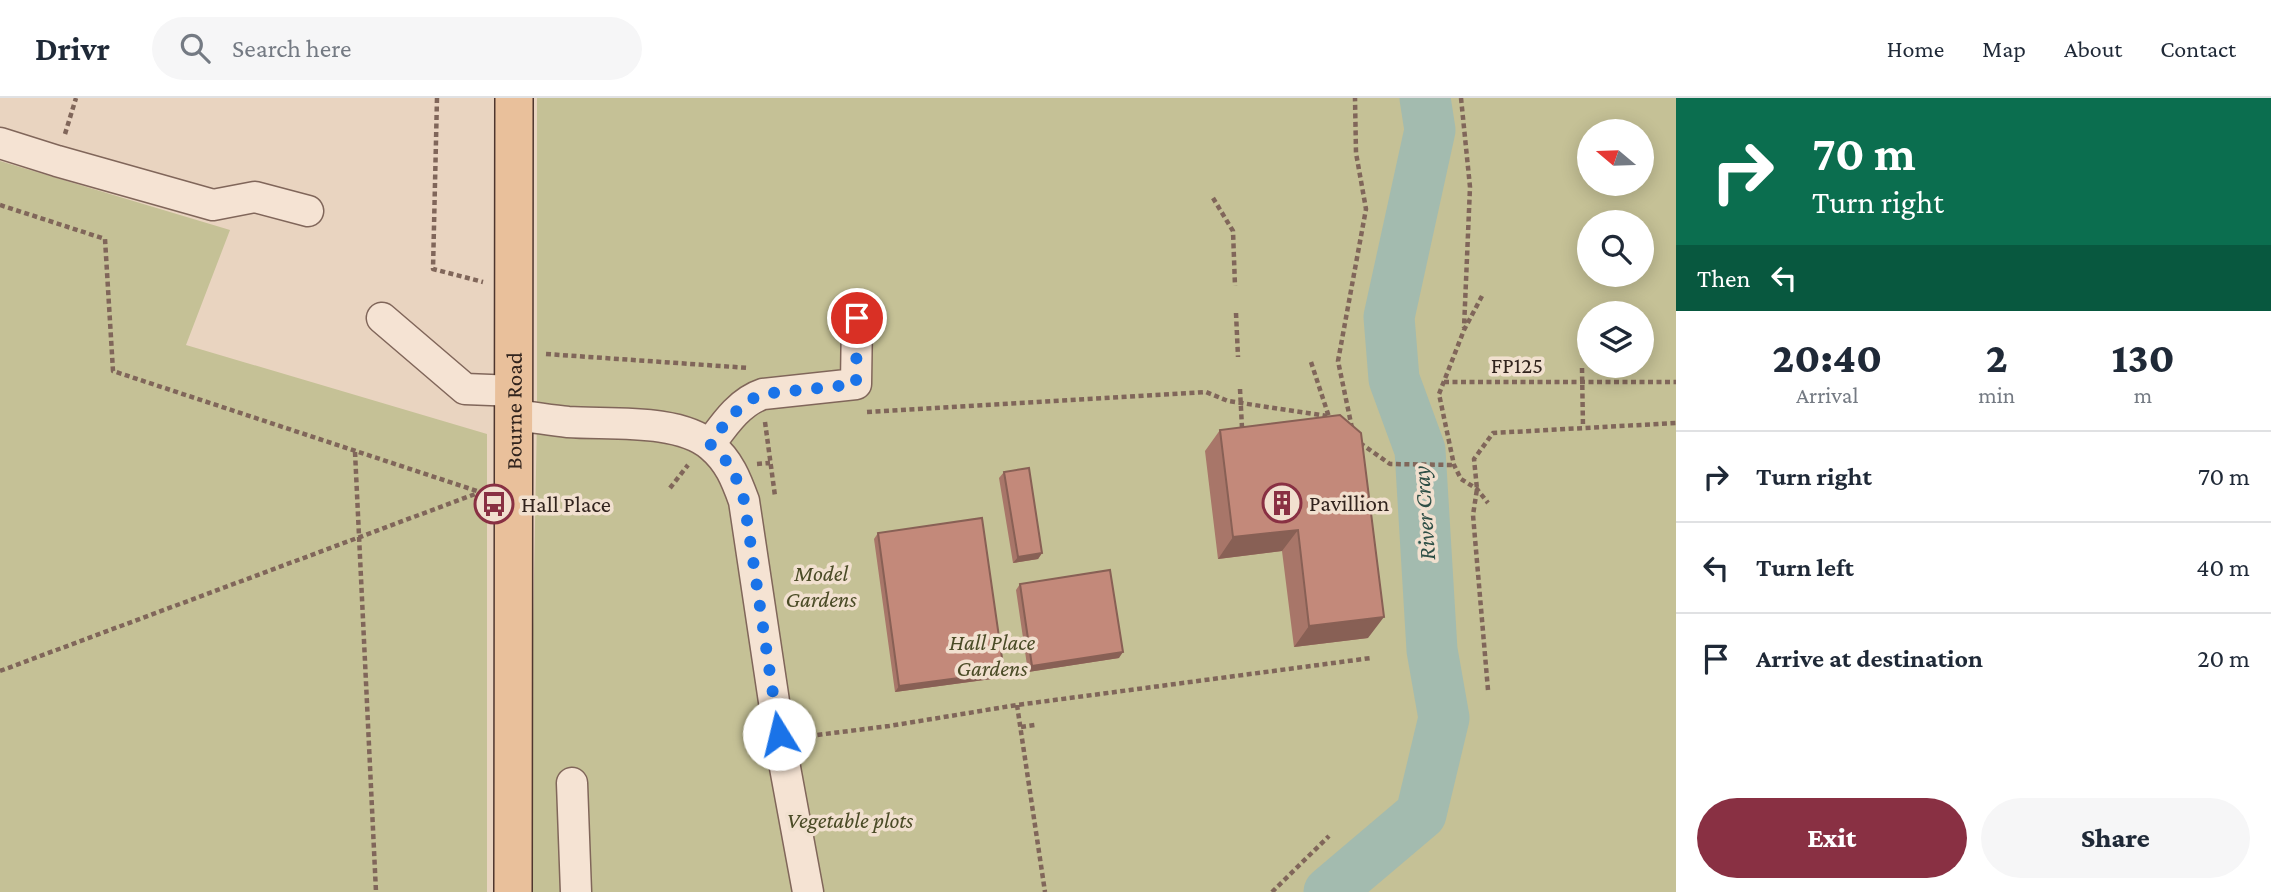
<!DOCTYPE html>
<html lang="en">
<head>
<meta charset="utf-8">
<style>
	:root { --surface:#fff; --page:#f6f6f7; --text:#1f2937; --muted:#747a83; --line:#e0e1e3; --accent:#893043 }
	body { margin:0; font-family:"Crimson Pro",serif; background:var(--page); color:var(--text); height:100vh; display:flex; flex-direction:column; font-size:26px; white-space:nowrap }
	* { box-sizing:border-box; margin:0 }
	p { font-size:23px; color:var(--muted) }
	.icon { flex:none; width:38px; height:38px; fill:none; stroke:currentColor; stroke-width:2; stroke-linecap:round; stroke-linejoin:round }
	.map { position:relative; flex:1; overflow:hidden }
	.panel { display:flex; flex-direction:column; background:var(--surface); width:595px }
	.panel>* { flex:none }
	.banner { background:#0b6e4f; color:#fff; overflow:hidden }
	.needle { width:46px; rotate:289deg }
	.buttons { position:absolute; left:1577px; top:21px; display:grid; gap:14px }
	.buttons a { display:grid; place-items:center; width:77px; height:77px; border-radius:50%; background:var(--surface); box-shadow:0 4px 18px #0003; font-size:35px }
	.pin { position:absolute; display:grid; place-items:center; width:60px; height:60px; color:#fff; margin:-30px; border:4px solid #fff; border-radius:50%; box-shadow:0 2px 7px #0007 }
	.me { position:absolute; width:77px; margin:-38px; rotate:351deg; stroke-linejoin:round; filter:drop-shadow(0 0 5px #0008) }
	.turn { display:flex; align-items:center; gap:24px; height:147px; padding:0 21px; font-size:32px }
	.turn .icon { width:91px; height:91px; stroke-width:2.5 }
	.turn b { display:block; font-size:49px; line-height:60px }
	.then { display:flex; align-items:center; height:66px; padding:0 21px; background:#0003; gap:14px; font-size:26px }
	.eta { display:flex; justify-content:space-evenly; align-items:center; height:119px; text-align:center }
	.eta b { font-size:42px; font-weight:800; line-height:49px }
	.primary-button { display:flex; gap:14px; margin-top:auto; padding:14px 21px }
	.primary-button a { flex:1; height:80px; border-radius:42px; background:var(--accent); color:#fff; font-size:28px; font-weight:800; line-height:80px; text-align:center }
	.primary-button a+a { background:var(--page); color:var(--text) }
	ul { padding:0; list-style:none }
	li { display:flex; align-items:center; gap:21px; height:91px; padding:0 21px; border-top:2px solid var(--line) }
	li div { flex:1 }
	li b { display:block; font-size:26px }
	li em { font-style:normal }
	header { display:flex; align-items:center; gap:42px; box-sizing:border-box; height:98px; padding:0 35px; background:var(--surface); border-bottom:2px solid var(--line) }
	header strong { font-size:33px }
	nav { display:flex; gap:38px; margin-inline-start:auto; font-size:24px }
	.search { width:490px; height:63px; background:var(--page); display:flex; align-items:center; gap:18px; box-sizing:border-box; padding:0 24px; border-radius:38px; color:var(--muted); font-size:26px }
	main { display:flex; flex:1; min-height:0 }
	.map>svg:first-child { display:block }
</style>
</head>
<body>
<header>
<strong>Drivr</strong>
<div class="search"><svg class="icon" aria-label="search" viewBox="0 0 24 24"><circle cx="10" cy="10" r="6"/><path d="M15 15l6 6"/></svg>Search here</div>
<nav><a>Home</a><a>Map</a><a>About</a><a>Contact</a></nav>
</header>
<main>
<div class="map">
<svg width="1676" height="794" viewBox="0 0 1676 794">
	<rect width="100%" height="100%" fill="#e9d4c0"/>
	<path fill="#c5c196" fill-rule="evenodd" d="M 537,0 L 1676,0 L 1676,794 L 528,794 L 537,320 ZM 1589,33 L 1642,33 L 1642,86 L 1589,86 ZM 1589,124 L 1642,124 L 1642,177 L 1589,177 ZM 1589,215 L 1642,215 L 1642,268 L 1589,268 Z
		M 0,63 L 230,132 L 186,247 L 487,336 L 487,794 L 0,794 Z"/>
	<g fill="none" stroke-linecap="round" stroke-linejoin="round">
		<path stroke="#a3bbaf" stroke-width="51" d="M 1329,794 L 1421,716 L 1444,620 L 1432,552 L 1420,352 L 1394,281 L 1389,219 L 1430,32 L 1425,0"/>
		<defs>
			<path id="minor" d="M 0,45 L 57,63 L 213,107 L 255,99 L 308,113
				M 382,220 L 465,291 L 514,293
				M 514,317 C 532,319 550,322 568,324 C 608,327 679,320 711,348 C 729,363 736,381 744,403 L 779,637 L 808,794
				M 710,346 C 724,327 739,304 763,296 L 856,286 L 857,220
				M 572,685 L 576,794"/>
			<g id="major">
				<path id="s1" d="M 513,794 L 514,0"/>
			</g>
		</defs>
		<use href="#minor" stroke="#80665a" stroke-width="33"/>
		<use href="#major" stroke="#4e362e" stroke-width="40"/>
		<path stroke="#80665a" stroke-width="4.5" stroke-dasharray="5 3.5" stroke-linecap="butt" d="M 437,0 L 433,171 L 483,184
			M 1461,0 L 1470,89 L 1464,230
			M 65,36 L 76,0
			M 1213,100 L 1233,133 L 1235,188
			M 0,107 L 105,141 L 113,273 L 483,395
			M 1482,198 L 1464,232 L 1439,296 L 1454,367 L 1461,381 L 1477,391 L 1488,405
			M 1236,215 L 1238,259
			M 546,256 L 749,270
			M 1311,264 L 1329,319
			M 1582,270 L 1583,329
			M 1444,284 L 1676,284
			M 1240,291 L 1242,330
			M 867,314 L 1206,294 L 1228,303 L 1327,318
			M 765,324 L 775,398
			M 1352,330 L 1338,263 L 1366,111 L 1356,55 L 1355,0
			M 1360,345 L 1390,366 L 1454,367
			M 355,354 L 376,794
			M 757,366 L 770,365
			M 670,390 L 688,367
			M 0,573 L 478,395
			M 1488,592 L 1473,417 L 1477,391 L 1474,361 L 1493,335 L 1676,325
			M 1017,607 L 1045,794
			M 1021,629 L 1035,627
			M 809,638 L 889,628 L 1017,607 L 1371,560
			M 1272,794 L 1329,738"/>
		<use href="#minor" stroke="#f5e3d3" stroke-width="30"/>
		<use href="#major" stroke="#e9c09b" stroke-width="37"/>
	</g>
	<path fill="#a87669" d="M 1340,317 L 1368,540 L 1294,549 L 1282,453 L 1218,461 L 1205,353 L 1220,332 Z
		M 1004,374 L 1042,455 L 1038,461 L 1013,465 L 999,380 Z
		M 878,435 L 999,580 L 895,594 L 874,441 Z
		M 1020,486 L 1119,560 L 1028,574 L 1016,492 Z"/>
	<path fill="#886055" d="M 1298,432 L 1282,453 L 1218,461 L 1233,439 Z
		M 1042,455 L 1038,461 L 1013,465 L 1018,459 Z
		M 1384,519 L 1368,540 L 1294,549 L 1309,528 Z
		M 1123,554 L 1119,560 L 1028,574 L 1032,568 Z
		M 1004,574 L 999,580 L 895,594 L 899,588 Z"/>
	<path fill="#c3897a" stroke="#886055" stroke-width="2" d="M 1340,317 L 1361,335 L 1384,519 L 1309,528 L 1298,432 L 1233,439 L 1220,332 Z
		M 1029,370 L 1042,455 L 1018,459 L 1004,374 Z
		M 982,420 L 1004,574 L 899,588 L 878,435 Z
		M 1110,472 L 1123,554 L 1032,568 L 1020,486 Z"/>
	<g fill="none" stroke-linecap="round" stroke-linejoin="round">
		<path stroke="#1a73e8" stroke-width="12" stroke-dasharray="0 21.6" d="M 779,636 L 744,402 L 732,369 L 710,346 C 724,327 739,304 763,296 L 856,286 L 857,220"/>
	</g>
	<defs>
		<symbol id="building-ring" viewBox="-11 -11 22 22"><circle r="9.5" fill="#f1e0cf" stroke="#893043" stroke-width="1.5"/><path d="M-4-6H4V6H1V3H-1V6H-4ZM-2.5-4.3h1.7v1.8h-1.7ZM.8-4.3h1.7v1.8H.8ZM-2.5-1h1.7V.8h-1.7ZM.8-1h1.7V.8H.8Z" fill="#893043"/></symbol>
		<symbol id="bus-ring" viewBox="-11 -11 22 22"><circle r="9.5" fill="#f1e0cf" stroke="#893043" stroke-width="1.5"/><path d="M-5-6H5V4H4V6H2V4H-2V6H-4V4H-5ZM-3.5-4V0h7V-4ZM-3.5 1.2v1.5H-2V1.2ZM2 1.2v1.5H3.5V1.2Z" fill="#893043"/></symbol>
	</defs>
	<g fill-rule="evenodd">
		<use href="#building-ring" x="1260" y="383" width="44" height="44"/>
		<use href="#bus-ring" x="472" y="384" width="44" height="44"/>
	</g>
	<g text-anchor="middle" stroke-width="7" stroke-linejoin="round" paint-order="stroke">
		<g font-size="23" fill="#31231d" stroke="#f1e0cf">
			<text x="1517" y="275">FP125</text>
			<text dy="8" stroke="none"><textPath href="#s1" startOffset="481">Bourne Road</textPath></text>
		</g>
		<g font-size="23" fill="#31231d" stroke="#f1e0cf" text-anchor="start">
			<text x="1309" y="413">Pavillion</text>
			<text x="521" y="414">Hall Place</text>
		</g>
		<g font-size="23" font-style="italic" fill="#4a4b26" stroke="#f1e0cf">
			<text x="821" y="483">Model<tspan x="821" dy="26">Gardens</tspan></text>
			<text x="992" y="552">Hall Place<tspan x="992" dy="26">Gardens</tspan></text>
			<text x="850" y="730">Vegetable plots</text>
		</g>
		<g font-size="24" font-style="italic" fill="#2e4f46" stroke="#f1e0cf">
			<text transform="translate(1424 415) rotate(-94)" y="8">River Cray</text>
		</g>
	</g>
</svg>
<div class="buttons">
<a><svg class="needle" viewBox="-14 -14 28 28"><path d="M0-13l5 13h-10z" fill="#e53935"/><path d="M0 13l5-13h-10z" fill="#747a83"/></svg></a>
<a><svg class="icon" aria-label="search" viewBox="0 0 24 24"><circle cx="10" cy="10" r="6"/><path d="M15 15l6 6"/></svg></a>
<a><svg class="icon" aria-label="layers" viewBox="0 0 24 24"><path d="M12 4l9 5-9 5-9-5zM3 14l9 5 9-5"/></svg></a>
</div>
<div class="pin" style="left:857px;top:220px;background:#d93025"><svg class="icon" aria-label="arrive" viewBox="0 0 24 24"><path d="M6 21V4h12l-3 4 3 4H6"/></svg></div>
<svg class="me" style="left:779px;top:636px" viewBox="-20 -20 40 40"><circle r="19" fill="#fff"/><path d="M0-13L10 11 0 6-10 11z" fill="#1a73e8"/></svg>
</div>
<section class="panel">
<div class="banner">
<div class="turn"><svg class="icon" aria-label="right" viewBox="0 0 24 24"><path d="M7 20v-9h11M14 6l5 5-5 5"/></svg><div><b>70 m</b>Turn right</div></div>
<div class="then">Then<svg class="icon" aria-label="left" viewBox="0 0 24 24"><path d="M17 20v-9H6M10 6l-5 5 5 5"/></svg></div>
</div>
<div class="eta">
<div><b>20:40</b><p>Arrival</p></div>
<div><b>2</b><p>min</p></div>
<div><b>130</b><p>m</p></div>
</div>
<ul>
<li><svg class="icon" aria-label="right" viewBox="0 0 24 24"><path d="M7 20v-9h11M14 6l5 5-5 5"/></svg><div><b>Turn right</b></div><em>70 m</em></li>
<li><svg class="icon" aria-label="left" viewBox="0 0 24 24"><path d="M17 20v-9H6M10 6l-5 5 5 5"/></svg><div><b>Turn left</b></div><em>40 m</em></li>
<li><svg class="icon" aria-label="arrive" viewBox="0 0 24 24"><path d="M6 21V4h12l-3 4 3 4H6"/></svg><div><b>Arrive at destination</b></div><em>20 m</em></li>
</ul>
<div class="primary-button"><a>Exit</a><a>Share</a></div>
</section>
</main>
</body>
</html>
